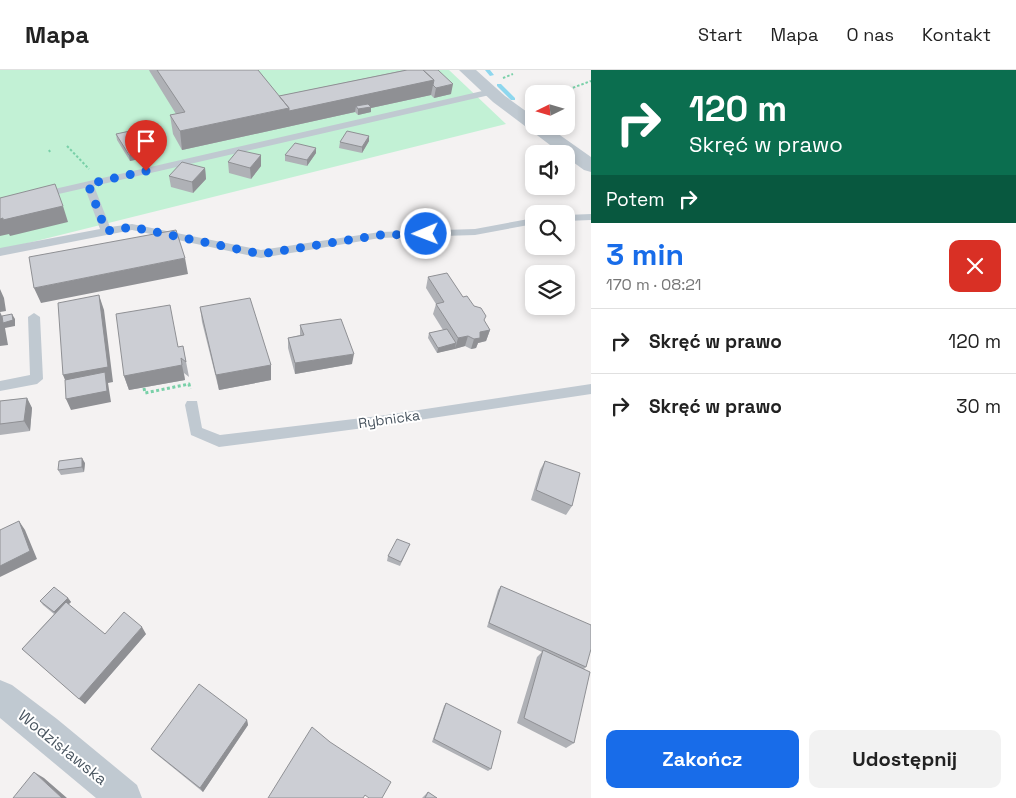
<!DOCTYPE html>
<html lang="pl">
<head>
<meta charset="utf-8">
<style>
	:root { --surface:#fff; --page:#f2f2f2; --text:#222; --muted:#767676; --line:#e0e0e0; --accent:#186ce9 }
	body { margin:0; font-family:"Space Grotesk",sans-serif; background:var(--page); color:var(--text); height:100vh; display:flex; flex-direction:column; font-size:19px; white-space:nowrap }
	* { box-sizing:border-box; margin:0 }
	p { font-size:16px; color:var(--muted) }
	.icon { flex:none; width:28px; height:28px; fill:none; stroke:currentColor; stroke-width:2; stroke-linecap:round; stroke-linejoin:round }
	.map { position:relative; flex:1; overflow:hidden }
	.side { display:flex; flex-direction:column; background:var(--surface); width:425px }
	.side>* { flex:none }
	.guide { background:#0b6e4f; color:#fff; overflow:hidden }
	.needle { width:32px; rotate:265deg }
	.controls { position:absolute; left:525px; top:15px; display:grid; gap:10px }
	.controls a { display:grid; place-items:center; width:50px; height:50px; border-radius:10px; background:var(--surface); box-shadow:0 2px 8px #0003; font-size:25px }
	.pin { position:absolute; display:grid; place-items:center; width:42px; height:42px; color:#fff; margin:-51px -21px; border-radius:50% 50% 50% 0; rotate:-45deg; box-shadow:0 0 5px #0007 }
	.pin .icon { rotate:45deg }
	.me { position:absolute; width:55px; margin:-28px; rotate:269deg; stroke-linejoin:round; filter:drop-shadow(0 0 4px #0008) }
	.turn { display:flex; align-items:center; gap:18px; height:105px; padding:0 15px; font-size:22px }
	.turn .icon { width:65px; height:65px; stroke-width:2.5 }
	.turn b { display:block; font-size:35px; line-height:42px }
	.then { display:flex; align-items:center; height:48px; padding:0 15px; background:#0003; gap:10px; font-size:19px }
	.round { display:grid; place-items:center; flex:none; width:52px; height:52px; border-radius:10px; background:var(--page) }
	.head { display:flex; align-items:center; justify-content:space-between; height:85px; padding:0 15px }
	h1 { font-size:30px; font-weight:700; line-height:38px; color:var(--accent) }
	.primary-button { display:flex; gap:10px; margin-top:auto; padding:10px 15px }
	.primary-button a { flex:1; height:58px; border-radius:10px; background:var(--accent); color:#fff; font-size:20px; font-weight:700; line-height:58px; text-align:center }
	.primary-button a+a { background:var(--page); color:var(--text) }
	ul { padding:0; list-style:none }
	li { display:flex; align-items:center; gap:15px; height:65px; padding:0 15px; border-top:1px solid var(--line) }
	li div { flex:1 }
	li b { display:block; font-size:19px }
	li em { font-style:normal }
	header { display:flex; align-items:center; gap:30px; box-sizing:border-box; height:70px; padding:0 25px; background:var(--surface); border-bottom:1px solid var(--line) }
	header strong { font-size:24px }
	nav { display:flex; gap:28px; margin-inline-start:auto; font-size:18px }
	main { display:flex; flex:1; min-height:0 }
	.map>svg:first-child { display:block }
</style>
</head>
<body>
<header>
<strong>Mapa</strong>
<nav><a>Start</a><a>Mapa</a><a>O nas</a><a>Kontakt</a></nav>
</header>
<main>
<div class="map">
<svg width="591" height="728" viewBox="0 0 591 728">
	<rect width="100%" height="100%" fill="#f4f2f2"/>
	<path fill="#c2f1d5" d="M 0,0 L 449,0 L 506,54 L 0,180 Z"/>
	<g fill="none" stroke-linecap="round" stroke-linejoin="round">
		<path fill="#8ed7ee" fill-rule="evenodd" d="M 485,0 L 490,0 L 494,5 L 490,6 Z
			M 497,14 L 501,14 L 515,28 L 515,30 L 511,30 L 497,16 Z"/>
		<path stroke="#79d0a8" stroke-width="2" stroke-dasharray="2.5 2" stroke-linecap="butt" d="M 503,8 L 513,4
			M 556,24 L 591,11
			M 67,76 L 89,99
			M 49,80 L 50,82"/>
		<path stroke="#79d0a8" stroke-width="3" stroke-dasharray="3 2.5" stroke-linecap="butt" d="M 144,318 L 145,323 L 189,314 L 190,319"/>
		<path fill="#c0c9d1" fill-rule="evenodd" d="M 491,19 L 494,20 L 494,24 L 94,116 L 110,157 L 132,154 L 261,180 L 380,162 L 475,159 L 534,148 L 534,154 L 475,165 L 380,168 L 261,188 L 132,160 L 0,186 L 0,178 L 100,159 L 85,118 L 41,128 L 36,125 L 37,123 Z
			M 591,144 L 591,150 L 566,151 L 566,145 Z
			M 34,243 L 40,247 L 43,309 L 37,314 L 0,321 L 0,311 L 30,305 L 28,247 Z
			M 591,314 L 591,324 L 379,356 L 219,377 L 191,365 L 185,335 L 187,331 L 197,331 L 202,358 L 220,365 L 379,346 Z"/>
		<path fill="#c0c9d1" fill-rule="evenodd" d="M 459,0 L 476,0 L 505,26 L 534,47 L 534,56 L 547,56 L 591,87 L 591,102 L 584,100 L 566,87 L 566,84 L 562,84 L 493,32 Z
			M 0,610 L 12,615 L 57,649 L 137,715 L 142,728 L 96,728 L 0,648 Z"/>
	</g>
	<path fill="#afb1b6" d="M 149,0 L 258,0 L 279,26 L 405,0 L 404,0 L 438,0 L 451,24 L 434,28 L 431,25 L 371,38 L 371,42 L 358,45 L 355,42 L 182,80 L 173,64 L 170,45 L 176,44 L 150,2 Z
		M 116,64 L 139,89 L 130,91 L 117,70 Z
		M 369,66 L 369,71 L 362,83 L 339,78 L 340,72 Z
		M 316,83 L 307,96 L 285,91 L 285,85 Z
		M 261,85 L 261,96 L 251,109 L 229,103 L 228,92 Z
		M 205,98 L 206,109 L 193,123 L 171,117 L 169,106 Z
		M 428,207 L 463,227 L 484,252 L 490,260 L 486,271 L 478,273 L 476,278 L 471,279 L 465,276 L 437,283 L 428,268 L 429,263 L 443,260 L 433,244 L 436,234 L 426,218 Z
		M 200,237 L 271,295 L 271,310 L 219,320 L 202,252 Z
		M 300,255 L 352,294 L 295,304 L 288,278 L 288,268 L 300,265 Z
		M 183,276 L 189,307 L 184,303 L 185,310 L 129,320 L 124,306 L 178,277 Z
		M 27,328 L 32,338 L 30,361 L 0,365 L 0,331 Z
		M 545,391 L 572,436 L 566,445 L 531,430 L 540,400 Z
		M 85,393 L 84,402 L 61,405 L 58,400 Z
		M 410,474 L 400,496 L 387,491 L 388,486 Z
		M 501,516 L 586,597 L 584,599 L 574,673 L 566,678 L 517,653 L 537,587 L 542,582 L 487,557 L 498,520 Z
		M 68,528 L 71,532 L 68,534 L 105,564 L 146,564 L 85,634 L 22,579 L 54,544 L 43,535 L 40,531 Z
		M 446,633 L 491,699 L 488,701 L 432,672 L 444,636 Z
		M 247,650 L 248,655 L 203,722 L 155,683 L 151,679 Z
		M 428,722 L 437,728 L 422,728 Z"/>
	<path fill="#8f9094" d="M 434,10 L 431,25 L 371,38 L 371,42 L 358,45 L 358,39 L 356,36 L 355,42 L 182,80 L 180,61 L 289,38 Z
		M 453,14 L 451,24 L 434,28 L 436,18 Z
		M 369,66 L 369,71 L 362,83 L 362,77 Z
		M 316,78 L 316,83 L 307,96 L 307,90 Z
		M 138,83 L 139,89 L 130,91 L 129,85 Z
		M 261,85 L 261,96 L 251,109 L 250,98 Z
		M 205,98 L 206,109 L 193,123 L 192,112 Z
		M 63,136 L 68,152 L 10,166 L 9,164 L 0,166 L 0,149 Z
		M 185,188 L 188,204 L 41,233 L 34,218 Z
		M 0,219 L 4,228 L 6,241 L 0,242 L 5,252 L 12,244 L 15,249 L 15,256 L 5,258 L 8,275 L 0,276 Z
		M 99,225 L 104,240 L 113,312 L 108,313 L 111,332 L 71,340 L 66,329 L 69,320 L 63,305 Z
		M 490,260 L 486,271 L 478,273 L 476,278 L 471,279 L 474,269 L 480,262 Z
		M 468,266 L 465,276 L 455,279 L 458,268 Z
		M 456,273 L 455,279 L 437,283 L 438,278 Z
		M 354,284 L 352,294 L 295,304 L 295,293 Z
		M 182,295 L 185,310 L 129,320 L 124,306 Z
		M 271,295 L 271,310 L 219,320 L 216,305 Z
		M 27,328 L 32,338 L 30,361 L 24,351 Z
		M 82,388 L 85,393 L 84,402 L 82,397 Z
		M 19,451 L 25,460 L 37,489 L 0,507 L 0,496 Z
		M 68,528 L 71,532 L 57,546 L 54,542 Z
		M 142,557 L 146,564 L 85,634 L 79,629 Z
		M 247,650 L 248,655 L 203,722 L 200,718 Z
		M 34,702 L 44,708 L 67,728 L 62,728 Z"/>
	<path fill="#ccced4" stroke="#8f9094" d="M 157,0 L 258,0 L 289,38 L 180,61 L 170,45 L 185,42 Z
		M 407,0 L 423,0 L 434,10 L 289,41 L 289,38 L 279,26 Z
		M 423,0 L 438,0 L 453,14 L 436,18 L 433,15 L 434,10 Z
		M 368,34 L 371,37 L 358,39 L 356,36 Z
		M 130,61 L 138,83 L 129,85 L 116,64 Z
		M 347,61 L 369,66 L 362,77 L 340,72 Z
		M 295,73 L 316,78 L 307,90 L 285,85 Z
		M 238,80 L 261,85 L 250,98 L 228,92 Z
		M 182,92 L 205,98 L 192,112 L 169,106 Z
		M 55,114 L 63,136 L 3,150 L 3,148 L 0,149 L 0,128 Z
		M 176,160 L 185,188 L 34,218 L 29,187 Z
		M 447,203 L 463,227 L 467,226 L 474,236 L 481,238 L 486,246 L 484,250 L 490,260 L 480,262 L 480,268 L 474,269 L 468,266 L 458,268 L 436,234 L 444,232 L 428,207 Z
		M 99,225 L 108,297 L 63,305 L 58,233 Z
		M 250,228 L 271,295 L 216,305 L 200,237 Z
		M 170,235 L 178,277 L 183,276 L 186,292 L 181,288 L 182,295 L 124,306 L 116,244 Z
		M 12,244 L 13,250 L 3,253 L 2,246 Z
		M 341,249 L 354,284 L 295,293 L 288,268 L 304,265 L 300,255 Z
		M 447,259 L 456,273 L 438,278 L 429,263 Z
		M 105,302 L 107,321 L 66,329 L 65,310 Z
		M 27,328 L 24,351 L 0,354 L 0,331 Z
		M 82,388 L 82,397 L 58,400 L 59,391 Z
		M 545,391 L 580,403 L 572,436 L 536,420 Z
		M 19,451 L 30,481 L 0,496 L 0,460 Z
		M 397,469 L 410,474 L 401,492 L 388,486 Z
		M 501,516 L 591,555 L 591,579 L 586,597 L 489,553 Z
		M 54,517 L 68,528 L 54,542 L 40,531 Z
		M 66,532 L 105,564 L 124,542 L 142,557 L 79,629 L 22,579 Z
		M 543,580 L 590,602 L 574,673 L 524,648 Z
		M 199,614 L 247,650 L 200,718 L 151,679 Z
		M 446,633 L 501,661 L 491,699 L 434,669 Z
		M 312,657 L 330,672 L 391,712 L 382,728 L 369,728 L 365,725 L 363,728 L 268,728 Z
		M 34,702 L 62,728 L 13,728 Z
		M 428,722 L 437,728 L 425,728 Z"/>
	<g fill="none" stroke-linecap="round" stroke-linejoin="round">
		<path stroke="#186ce9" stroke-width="9" stroke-dasharray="0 16.2" d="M 146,101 L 88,114 L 106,161 L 132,157 L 261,184 L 380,165 L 426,164"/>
	</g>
	<g text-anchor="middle" stroke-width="4" stroke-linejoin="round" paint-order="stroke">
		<g font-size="14" fill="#495560" stroke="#fff">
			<text transform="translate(389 349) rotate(-8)" y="5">Rybnicka</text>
		</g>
		<g font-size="16" fill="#495560" stroke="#fff">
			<text transform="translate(63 677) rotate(39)" y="6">Wodzisławska</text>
		</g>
	</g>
</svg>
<div class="controls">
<a><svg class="needle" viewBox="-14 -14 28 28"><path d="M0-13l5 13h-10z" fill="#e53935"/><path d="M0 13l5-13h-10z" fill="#767676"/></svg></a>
<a><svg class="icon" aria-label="sound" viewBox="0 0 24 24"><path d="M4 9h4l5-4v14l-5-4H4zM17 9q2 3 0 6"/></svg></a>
<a><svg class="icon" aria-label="search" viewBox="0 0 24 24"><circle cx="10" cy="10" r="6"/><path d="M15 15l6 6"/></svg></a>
<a><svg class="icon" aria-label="layers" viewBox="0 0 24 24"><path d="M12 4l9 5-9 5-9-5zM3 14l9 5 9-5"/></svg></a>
</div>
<div class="pin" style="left:146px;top:101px;background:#d93025"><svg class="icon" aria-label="arrive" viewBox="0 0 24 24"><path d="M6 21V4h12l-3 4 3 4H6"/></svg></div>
<svg class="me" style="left:426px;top:164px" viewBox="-20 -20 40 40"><circle r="17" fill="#186ce9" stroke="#fff" stroke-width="3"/><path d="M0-11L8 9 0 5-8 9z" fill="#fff"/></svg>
</div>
<section class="side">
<div class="guide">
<div class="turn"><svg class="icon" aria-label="right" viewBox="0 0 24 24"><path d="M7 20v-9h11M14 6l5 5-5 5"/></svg><div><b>120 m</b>Skręć w prawo</div></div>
<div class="then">Potem<svg class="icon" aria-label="right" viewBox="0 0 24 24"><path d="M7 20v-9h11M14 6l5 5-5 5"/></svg></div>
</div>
<div class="head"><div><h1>3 min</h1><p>170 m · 08:21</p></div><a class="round" style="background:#d93025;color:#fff"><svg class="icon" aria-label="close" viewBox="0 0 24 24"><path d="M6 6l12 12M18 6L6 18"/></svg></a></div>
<ul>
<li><svg class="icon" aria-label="right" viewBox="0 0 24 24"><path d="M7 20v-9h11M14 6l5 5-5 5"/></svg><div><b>Skręć w prawo</b></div><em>120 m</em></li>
<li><svg class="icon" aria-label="right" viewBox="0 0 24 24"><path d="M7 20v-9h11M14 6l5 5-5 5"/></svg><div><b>Skręć w prawo</b></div><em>30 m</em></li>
</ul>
<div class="primary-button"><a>Zakończ</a><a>Udostępnij</a></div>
</section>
</main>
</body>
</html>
